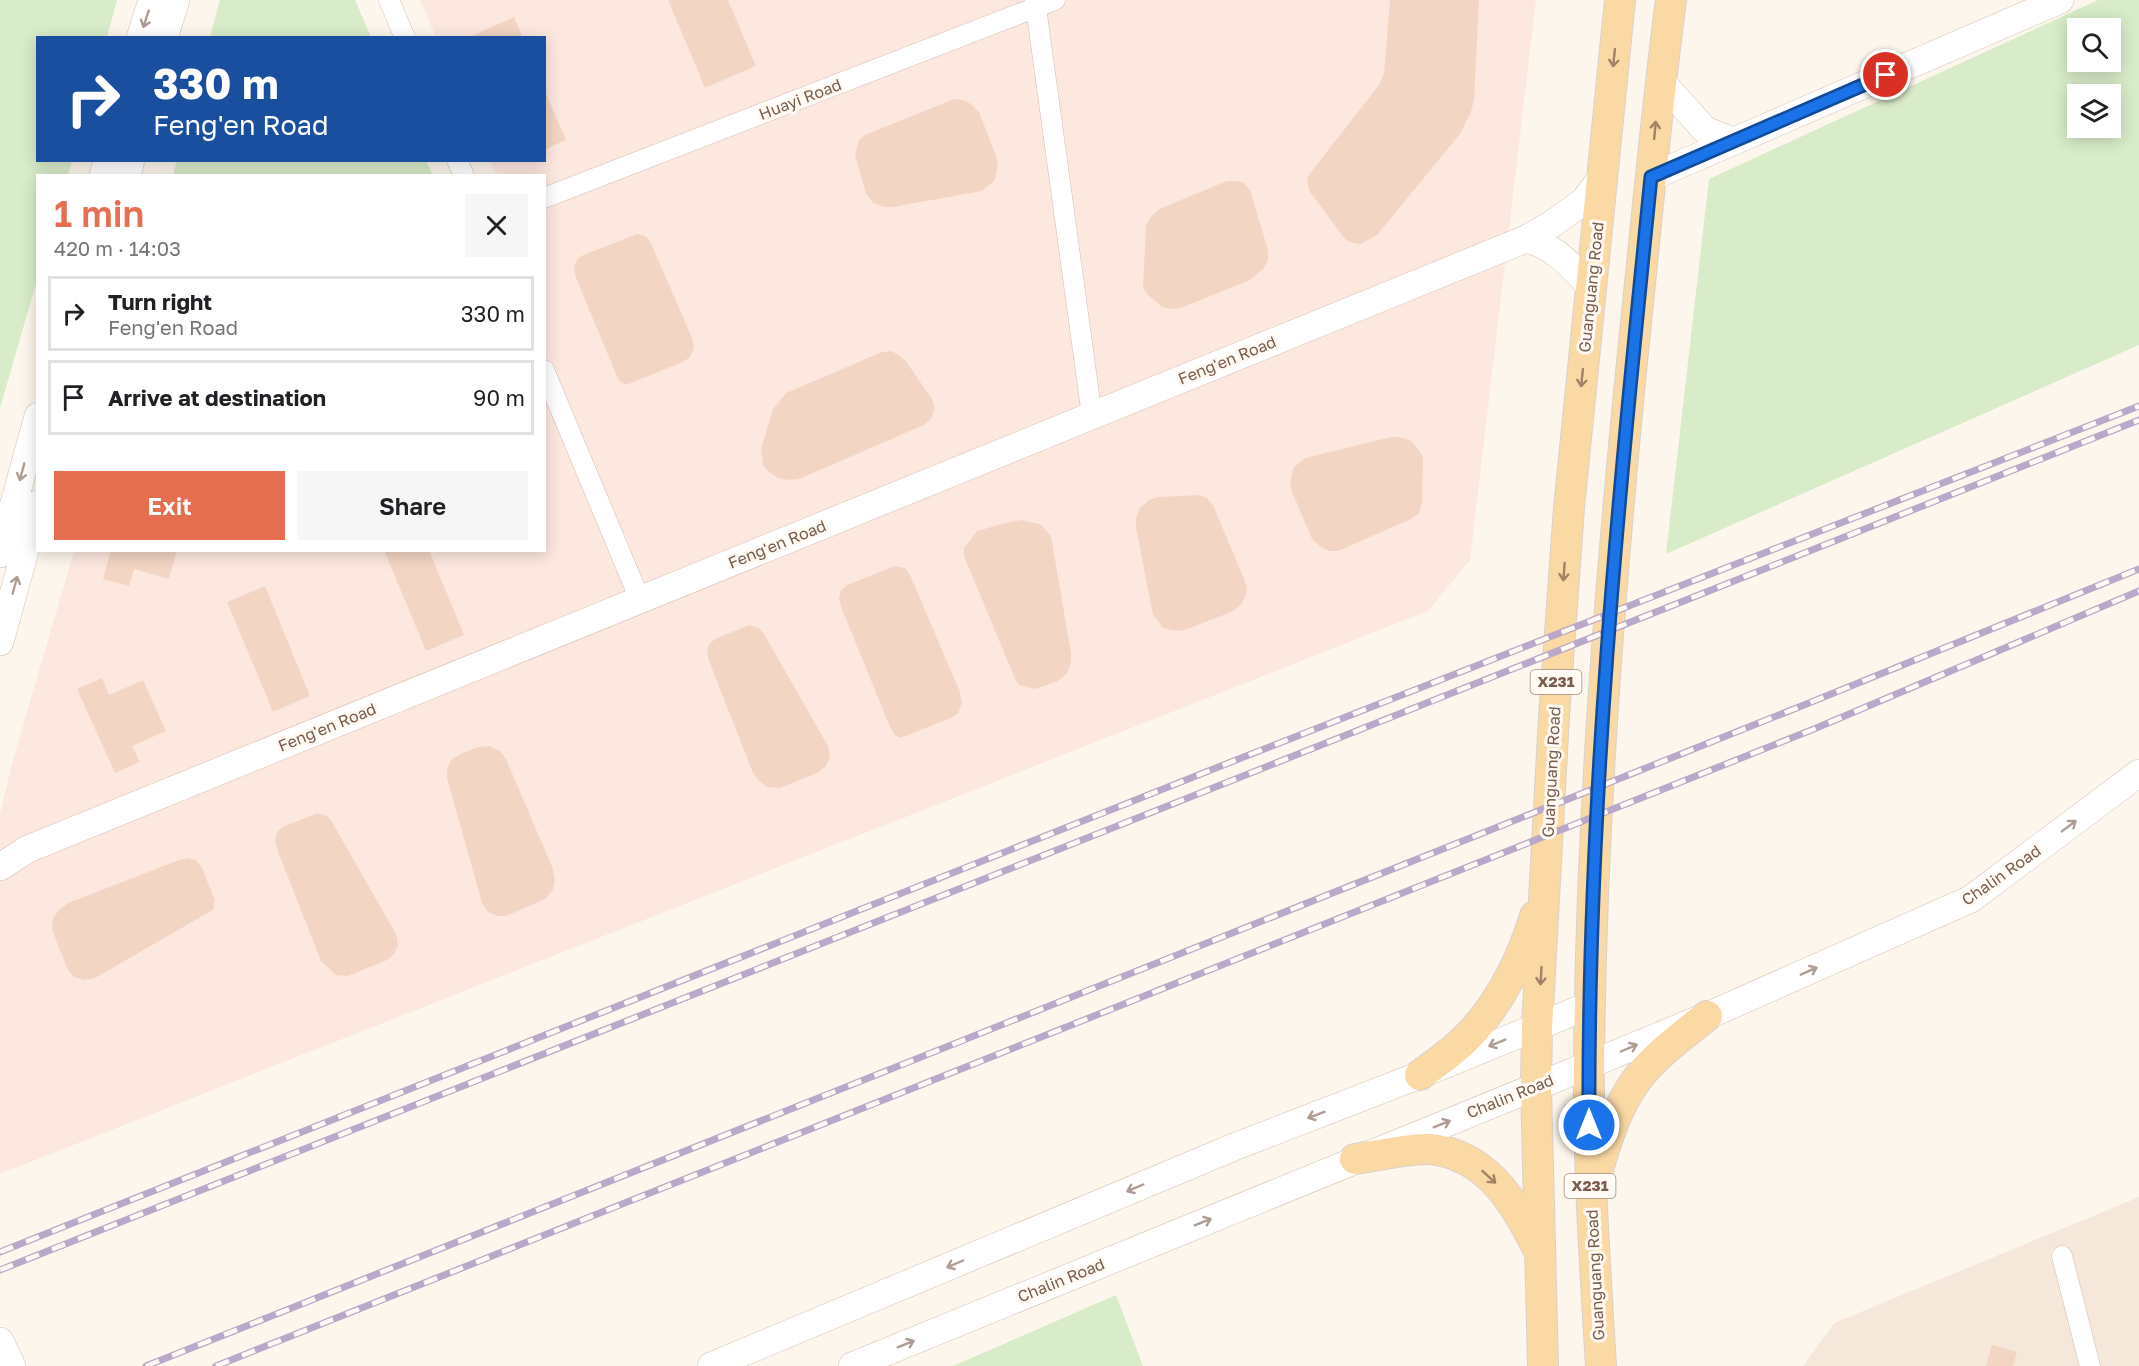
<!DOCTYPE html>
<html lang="en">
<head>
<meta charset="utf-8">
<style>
	:root { --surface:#fff; --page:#f6f6f6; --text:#202124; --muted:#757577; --line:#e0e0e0; --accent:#e76f51 }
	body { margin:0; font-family:"Golos Text",sans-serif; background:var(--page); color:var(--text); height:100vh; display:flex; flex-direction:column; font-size:22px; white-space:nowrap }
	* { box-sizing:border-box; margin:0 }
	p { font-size:20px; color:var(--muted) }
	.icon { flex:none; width:33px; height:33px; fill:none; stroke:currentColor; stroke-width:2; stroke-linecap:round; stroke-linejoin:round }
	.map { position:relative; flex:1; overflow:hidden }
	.drawer { position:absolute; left:36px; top:174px; width:510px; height:378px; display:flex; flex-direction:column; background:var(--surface); border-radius:0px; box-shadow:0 3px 15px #0003 }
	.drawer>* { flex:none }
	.guide { position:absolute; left:36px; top:36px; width:510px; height:126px; border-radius:0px; box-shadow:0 3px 15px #0003; background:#1a4fa0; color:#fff; overflow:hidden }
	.buttons { position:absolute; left:2067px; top:18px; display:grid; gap:12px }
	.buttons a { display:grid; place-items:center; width:54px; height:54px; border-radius:0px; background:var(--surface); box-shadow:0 3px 15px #0003; font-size:30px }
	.pin { position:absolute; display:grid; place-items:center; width:51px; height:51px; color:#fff; margin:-26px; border:3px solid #fff; border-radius:50%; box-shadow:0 2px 6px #0007 }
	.me { position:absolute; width:66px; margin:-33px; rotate:0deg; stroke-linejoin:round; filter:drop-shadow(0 0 4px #0008) }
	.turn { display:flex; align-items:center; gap:21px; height:126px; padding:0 18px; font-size:27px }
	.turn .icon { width:78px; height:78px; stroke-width:2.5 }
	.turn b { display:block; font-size:42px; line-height:51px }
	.round { display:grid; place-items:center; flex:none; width:63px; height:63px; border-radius:0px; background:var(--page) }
	.head { display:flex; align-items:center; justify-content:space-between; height:102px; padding:0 18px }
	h1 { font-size:36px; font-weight:600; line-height:45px; color:var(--accent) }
	.button { display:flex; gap:12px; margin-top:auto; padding:12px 18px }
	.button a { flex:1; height:69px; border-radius:0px; background:var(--accent); color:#fff; font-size:24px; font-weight:600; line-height:69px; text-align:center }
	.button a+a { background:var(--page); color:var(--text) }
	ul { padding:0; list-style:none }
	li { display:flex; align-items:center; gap:18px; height:75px; margin:0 12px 9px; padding:0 6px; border:3px solid var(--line); border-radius:0px }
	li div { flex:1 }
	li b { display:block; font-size:22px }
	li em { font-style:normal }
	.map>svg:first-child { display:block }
</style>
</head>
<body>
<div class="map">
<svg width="2139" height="1366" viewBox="0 0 2139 1366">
	<rect width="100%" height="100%" fill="#fdf6ec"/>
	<path fill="#f5e8da" d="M 2139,1197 L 2139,1366 L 1803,1366 L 1834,1323 Z"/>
	<path fill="#fde8e0" d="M 420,0 L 1536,0 L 1470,560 L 1428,611 L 0,1174 L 0,813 L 13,760 L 74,551 L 544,550 L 544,176 L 506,175 L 494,172 L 490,161 L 544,160 L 544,38 L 436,37 Z"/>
	<path fill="#d8ecc9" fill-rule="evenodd" d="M 0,0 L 117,0 L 107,37 L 38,38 L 38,160 L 72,161 L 68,175 L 38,176 L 37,280 L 0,408 Z
		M 220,0 L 355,0 L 371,37 L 210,37 Z
		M 2098,0 L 2139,0 L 2139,345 L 1666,554 L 1709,179 ZM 2078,28 L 2110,28 L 2110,62 L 2078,62 ZM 2110,94 L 2110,128 L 2078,128 L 2078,94 Z
		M 177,160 L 426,161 L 433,175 L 173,175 Z
		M 1116,1295 L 1143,1366 L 953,1366 Z"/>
	<path fill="#f3d5c3" d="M 668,0 L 728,0 L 756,66 L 705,88 Z
		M 1390,0 L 1479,0 L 1474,100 L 1471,112 L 1460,134 L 1377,235 L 1361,244 L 1353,243 L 1345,239 L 1310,192 L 1307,182 L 1308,176 L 1379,85 L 1384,73 Z
		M 514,17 L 523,38 L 467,38 Z
		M 544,89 L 566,140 L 544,150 Z
		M 954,99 L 963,100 L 971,104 L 979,112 L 998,161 L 995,180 L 982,191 L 893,207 L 884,207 L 873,203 L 866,194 L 855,155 L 859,140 L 865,135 Z
		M 1227,181 L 1237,181 L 1244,183 L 1250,190 L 1268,250 L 1268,260 L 1264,268 L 1250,280 L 1181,308 L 1171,309 L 1162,307 L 1147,294 L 1143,287 L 1146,225 L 1151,217 L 1159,209 Z
		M 637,234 L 645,236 L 650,241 L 693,340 L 694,348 L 690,357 L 683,362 L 626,385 L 619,380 L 616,374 L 576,278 L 574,268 L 576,261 L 581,256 Z
		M 892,351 L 905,360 L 932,399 L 935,408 L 931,419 L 924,425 L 799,479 L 789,480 L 778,478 L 769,472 L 763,465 L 761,449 L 773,409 L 786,393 L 882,352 Z
		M 1391,437 L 1400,437 L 1411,441 L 1419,450 L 1423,458 L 1422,503 L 1419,513 L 1411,519 L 1338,551 L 1329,551 L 1321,547 L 1312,539 L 1290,487 L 1293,468 L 1305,458 Z
		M 1200,495 L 1207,498 L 1213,505 L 1247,586 L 1246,594 L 1242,603 L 1234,611 L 1182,631 L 1171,630 L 1163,628 L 1153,615 L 1136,528 L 1136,519 L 1140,508 L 1149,500 L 1158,497 Z
		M 1022,520 L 1040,524 L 1051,536 L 1071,653 L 1071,662 L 1067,673 L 1058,681 L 1035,689 L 1019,685 L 1015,679 L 964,556 L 964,548 L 977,531 L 1009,522 Z
		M 111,550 L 177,550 L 169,579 L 134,569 L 129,586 L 103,579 Z
		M 384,550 L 429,550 L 464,635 L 426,651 Z
		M 895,566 L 905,568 L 910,575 L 960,692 L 962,703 L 958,713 L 951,718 L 900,738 L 894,734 L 890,727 L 841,607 L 839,598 L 841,590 L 847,585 Z
		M 265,586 L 310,696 L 273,712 L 227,602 Z
		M 749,625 L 759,628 L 764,634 L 828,746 L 830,757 L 826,766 L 819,772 L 780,788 L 768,787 L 760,782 L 753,773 L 709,661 L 707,652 L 709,644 L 715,639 Z
		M 102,678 L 109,695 L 143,680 L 166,731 L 132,746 L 140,762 L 115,773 L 77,689 Z
		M 489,746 L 500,751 L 506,759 L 553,869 L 555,880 L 553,890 L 545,899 L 506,916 L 497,916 L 488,912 L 482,903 L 447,778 L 447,769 L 451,760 L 462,753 L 478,747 Z
		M 317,813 L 327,816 L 332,822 L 396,934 L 398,945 L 394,954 L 387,960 L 348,976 L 336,975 L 321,961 L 277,849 L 275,840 L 277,832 L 283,827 Z
		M 188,858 L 196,860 L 201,866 L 215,900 L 213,910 L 95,978 L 84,980 L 74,977 L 68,970 L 52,930 L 53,918 L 59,910 L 68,903 L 179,860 Z
		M 1992,1345 L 2017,1352 L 2013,1366 L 1986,1366 Z"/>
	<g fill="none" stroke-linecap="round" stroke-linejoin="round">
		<defs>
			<path id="street" d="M 389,0 L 405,38
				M 1035,0 L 1092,416
				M 457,160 L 464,176
				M 544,198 L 1055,0
				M 544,370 L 640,600
				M 2062,1256 L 2090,1366"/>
			<path id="secondary" d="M 140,38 L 152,0
				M 164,38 L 176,0
				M 1660,80 L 1705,130 L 1733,141
				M 103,176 L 107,160
				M 127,176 L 131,160
				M 1651,177 L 2060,0
				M 1592,288 C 1572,267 1555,246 1526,239 L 1552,224 L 1584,201 L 1602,177
				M 0,554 L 38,416
				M 0,642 L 38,504
				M 0,867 L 28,849 L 1526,239
				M 0,1341 L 12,1366
				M 711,1366 L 1234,1147 L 1420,1075 L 1590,1005
				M 852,1366 L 1589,1065 L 1707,1016 L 1971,899 L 2139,773"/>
			<path id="primary" d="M 1420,1075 C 1439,1061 1458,1048 1474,1030 C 1502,999 1523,956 1535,916
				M 1355,1159 C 1375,1156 1411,1148 1429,1149 C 1486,1154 1514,1201 1537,1247
				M 1598,1169 C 1607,1138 1618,1104 1638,1078 C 1657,1054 1683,1035 1707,1016
				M 1543,1366 L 1536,1086 L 1537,1027 L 1554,716 L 1569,508 L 1620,0
				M 1601,1366 C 1595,1265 1588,1164 1589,1063 C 1591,822 1610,582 1634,342 C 1646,228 1656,114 1671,0"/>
		</defs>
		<use href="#street" stroke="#d1beb0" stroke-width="21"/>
		<use href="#secondary" stroke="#d6c0b0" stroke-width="28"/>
		<use href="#primary" stroke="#dad1cd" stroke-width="32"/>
		<use href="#street" stroke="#fff" stroke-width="20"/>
		<use href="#secondary" stroke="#fff" stroke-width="27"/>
		<use href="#primary" stroke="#fbd9a5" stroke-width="30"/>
		<defs>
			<path id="rail" d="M 0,1252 L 1236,760 L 2139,406
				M 0,1270 L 2139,420
				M 146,1366 L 1804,705 L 2139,569
				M 216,1366 L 1814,729 L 2139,591"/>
		</defs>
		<use href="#rail" stroke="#b9a8c9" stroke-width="7"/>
		<use href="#rail" stroke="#fffaf3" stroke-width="4.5" stroke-dasharray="14" stroke-linecap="butt"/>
	</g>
	<defs><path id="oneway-shaft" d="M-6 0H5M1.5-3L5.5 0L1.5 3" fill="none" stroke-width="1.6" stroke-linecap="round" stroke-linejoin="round" transform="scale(1.5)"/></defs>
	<g stroke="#af9d94">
		<use href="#oneway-shaft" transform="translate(146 19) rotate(108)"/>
		<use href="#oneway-shaft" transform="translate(22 472) rotate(105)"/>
		<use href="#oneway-shaft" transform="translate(15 585) rotate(-75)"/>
		<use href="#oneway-shaft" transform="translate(2069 826) rotate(-37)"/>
		<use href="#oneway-shaft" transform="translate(1809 971) rotate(-24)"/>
		<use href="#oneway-shaft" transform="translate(1497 1043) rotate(158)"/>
		<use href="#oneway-shaft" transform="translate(1629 1048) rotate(-23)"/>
		<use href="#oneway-shaft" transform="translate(1316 1115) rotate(159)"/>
		<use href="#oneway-shaft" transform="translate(1442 1124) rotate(-22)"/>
		<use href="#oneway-shaft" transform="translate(1135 1188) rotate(157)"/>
		<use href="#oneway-shaft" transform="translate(1203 1222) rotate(-22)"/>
		<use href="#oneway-shaft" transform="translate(955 1264) rotate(157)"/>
		<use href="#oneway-shaft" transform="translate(906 1344) rotate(-22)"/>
	</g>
	<g stroke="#a18267">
		<use href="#oneway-shaft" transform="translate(1614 58) rotate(96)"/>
		<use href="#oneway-shaft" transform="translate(1655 130) rotate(-85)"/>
		<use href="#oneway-shaft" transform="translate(1582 378) rotate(96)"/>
		<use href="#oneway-shaft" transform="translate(1564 572) rotate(94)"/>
		<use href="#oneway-shaft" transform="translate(1541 976) rotate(93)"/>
		<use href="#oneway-shaft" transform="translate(1489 1177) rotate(42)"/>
	</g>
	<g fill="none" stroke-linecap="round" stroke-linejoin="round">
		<defs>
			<path id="route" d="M 1589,1125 C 1587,806 1619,493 1651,177 L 1886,75"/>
		</defs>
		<use href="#route" stroke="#114b97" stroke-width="15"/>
		<use href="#route" stroke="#1a73e8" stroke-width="10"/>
	</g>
	<g text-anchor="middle" stroke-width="6" stroke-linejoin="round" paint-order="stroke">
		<g fill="#fffaf3" stroke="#a28b7f" stroke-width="1.5">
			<rect x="1530.5" y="670" width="51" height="24" rx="4.5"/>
			<rect x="1564.5" y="1174" width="51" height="24" rx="4.5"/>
		</g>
		<g font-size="15" font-weight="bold" fill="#7a5c4d">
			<text x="1556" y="687">X231</text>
			<text x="1590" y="1191">X231</text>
		</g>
		<g font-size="16" fill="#7a5c4d" stroke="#fffaf3">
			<text transform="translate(800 99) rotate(-21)" y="6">Huayi Road</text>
			<text transform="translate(1591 287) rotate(-84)" y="6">Guanguang Road</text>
			<text transform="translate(1227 360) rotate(-22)" y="6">Feng'en Road</text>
			<text transform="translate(777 544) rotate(-22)" y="6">Feng'en Road</text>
			<text transform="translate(327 727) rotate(-22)" y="6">Feng'en Road</text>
			<text transform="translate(1551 772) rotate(-87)" y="6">Guanguang Road</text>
			<text transform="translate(2001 875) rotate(-35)" y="6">Chalin Road</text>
			<text transform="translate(1510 1096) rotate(-22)" y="6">Chalin Road</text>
			<text transform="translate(1595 1275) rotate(-93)" y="6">Guanguang Road</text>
			<text transform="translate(1061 1280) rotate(-22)" y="6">Chalin Road</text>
		</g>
	</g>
</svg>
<div class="buttons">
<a><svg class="icon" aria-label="search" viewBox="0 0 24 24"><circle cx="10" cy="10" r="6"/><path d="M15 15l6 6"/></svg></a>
<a><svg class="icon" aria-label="layers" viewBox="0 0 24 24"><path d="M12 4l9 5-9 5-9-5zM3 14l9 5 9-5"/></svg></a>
</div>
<div class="pin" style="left:1886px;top:75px;background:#d93025"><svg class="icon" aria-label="arrive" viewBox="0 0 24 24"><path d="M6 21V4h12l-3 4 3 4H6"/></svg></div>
<svg class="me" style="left:1589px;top:1125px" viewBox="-20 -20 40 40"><circle r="17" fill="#1a73e8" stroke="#fff" stroke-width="3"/><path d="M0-11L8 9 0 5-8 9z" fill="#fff"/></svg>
<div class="guide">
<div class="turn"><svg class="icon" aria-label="right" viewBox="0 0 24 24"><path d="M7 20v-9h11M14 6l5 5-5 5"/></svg><div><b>330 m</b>Feng'en Road</div></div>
</div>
<section class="drawer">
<div class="head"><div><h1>1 min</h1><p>420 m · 14:03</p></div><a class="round"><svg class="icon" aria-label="close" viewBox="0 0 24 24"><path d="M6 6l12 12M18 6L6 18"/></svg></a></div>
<ul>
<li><svg class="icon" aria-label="right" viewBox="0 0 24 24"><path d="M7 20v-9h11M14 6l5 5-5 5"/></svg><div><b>Turn right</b><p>Feng'en Road</p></div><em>330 m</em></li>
<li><svg class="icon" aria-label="arrive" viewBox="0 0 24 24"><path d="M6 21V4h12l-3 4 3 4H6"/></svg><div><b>Arrive at destination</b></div><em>90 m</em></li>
</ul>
<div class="button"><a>Exit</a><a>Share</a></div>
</section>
</div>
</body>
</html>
